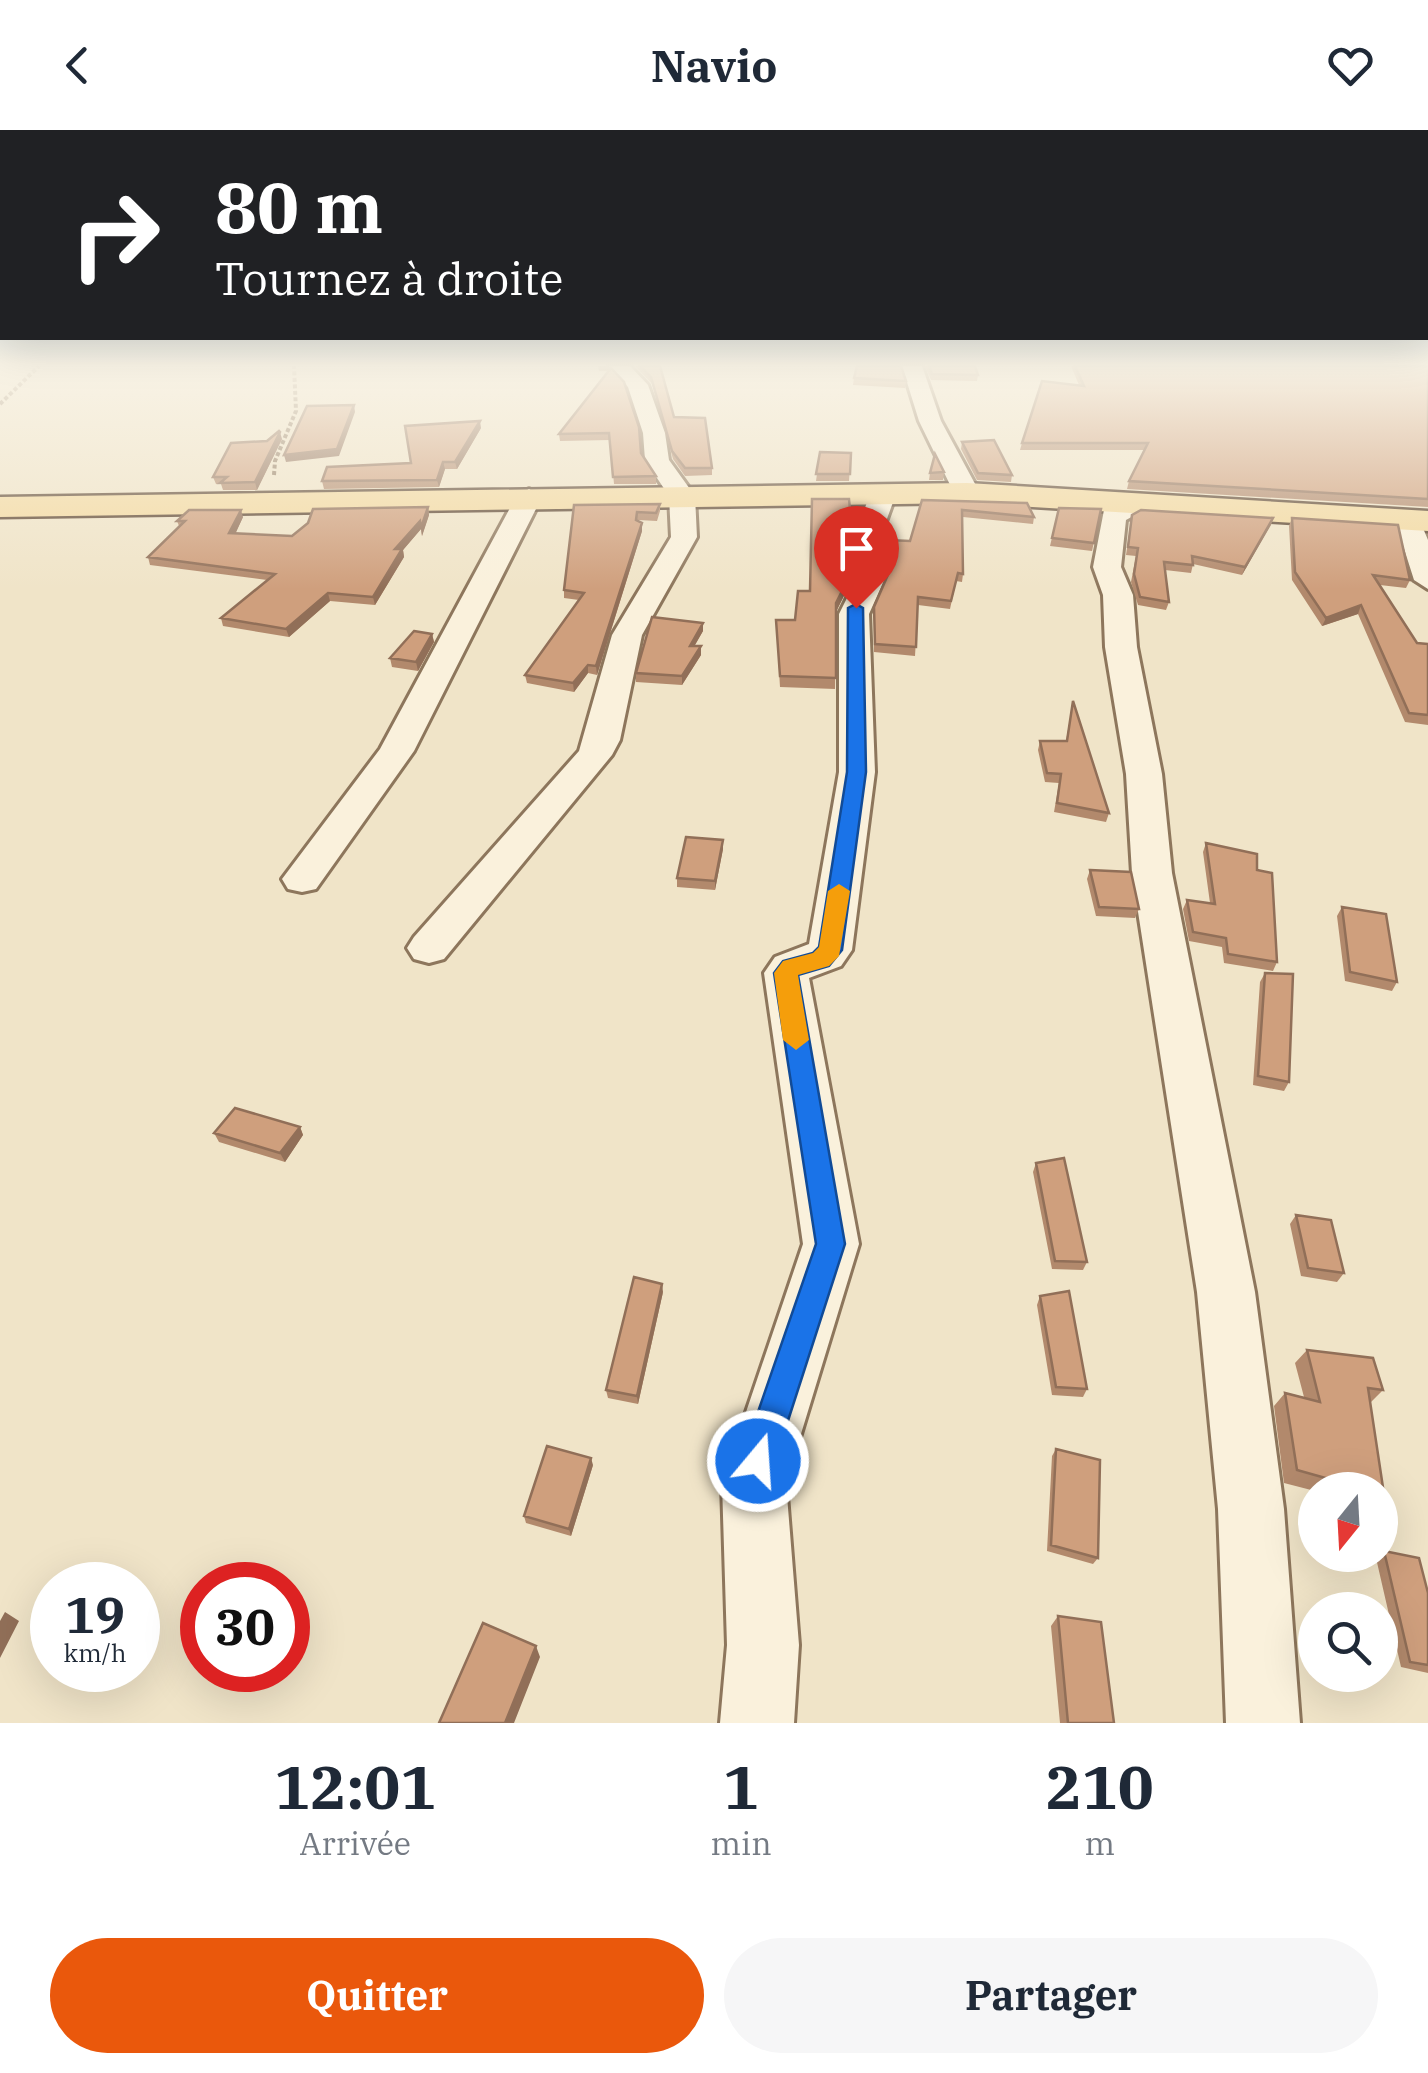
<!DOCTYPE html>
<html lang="fr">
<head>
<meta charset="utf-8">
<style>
	:root { --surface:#fff; --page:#f6f6f7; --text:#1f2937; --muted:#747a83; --accent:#ea580c }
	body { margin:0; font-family:"IBM Plex Serif",serif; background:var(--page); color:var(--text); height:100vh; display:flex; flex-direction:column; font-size:38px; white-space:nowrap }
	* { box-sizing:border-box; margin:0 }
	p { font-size:32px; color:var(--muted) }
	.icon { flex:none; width:55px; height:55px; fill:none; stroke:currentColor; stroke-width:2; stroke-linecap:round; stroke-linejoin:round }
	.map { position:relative; height:1593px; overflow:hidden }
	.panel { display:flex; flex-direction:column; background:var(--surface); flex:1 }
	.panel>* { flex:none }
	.top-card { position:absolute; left:0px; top:0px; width:1430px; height:210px; box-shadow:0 10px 40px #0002; background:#202124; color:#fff; overflow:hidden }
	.needle { width:65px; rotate:198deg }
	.controls { position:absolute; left:1298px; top:1342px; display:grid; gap:20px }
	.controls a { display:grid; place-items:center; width:100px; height:100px; border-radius:50%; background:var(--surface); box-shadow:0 10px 40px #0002; font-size:50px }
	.speed { position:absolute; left:30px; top:1432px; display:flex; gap:20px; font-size:50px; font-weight:700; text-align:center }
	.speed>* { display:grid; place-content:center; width:130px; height:130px; border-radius:50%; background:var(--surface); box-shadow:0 10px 40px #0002; line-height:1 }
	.speed small { font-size:25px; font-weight:400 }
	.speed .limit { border:15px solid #d22; background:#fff; color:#111 }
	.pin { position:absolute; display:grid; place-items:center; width:85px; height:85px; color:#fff; margin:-102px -42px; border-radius:50% 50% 50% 0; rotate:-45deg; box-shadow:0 0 10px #0007 }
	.pin .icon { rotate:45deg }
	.me { position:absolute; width:110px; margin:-55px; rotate:18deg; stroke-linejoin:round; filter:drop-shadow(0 0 8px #0008) }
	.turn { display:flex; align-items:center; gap:35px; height:210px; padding:0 50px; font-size:45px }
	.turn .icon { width:130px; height:130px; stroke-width:2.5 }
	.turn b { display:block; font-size:70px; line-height:85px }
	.eta { display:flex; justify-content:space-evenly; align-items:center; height:170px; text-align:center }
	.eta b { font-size:60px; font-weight:700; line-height:70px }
	.action { display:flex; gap:20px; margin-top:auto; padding:20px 50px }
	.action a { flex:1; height:115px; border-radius:60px; background:var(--accent); color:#fff; font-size:40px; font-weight:700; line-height:115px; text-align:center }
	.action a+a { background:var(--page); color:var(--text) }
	header { display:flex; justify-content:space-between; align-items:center; height:130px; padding:0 50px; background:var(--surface); font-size:45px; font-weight:700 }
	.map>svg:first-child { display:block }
</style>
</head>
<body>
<header><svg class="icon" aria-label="back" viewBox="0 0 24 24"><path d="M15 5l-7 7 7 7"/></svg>Navio<svg class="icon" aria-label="heart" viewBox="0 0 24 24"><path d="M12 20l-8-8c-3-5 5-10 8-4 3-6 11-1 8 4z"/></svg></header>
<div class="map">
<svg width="1428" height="1593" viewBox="0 0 1428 1593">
	<rect width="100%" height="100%" fill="#f0e4c8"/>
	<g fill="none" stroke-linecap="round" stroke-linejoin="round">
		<defs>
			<path id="street" d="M 609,236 L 630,236 L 648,255 L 665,303 L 669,330 L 695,366 L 697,407 L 642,505 L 620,610 L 612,625 L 444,829 L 429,833 L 414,829 L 407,818 L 414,807 L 579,621 L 612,505 L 671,407 L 669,366 L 645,330 L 643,303 L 628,257 Z
				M 902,236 L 922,236 L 941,291 L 980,363 L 976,368 L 958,368 L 954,363 L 919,291 Z
				M 883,356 L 896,364 L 884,397 L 886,446 L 869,484 L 875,642 L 852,820 L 841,836 L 809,848 L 859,1114 L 786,1353 L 799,1515 L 794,1593 L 720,1593 L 727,1515 L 722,1353 L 803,1114 L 764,843 L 775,827 L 809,814 L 839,642 L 839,484 L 858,446 L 858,397 L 870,364 Z
				M 529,359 L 542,367 L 414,621 L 316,759 L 302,762 L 288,759 L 282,749 L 380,619 L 516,367 Z
				M 1144,365 L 1157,373 L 1126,390 L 1121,437 L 1133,465 L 1137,517 L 1162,644 L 1172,743 L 1255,1162 L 1284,1379 L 1300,1593 L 1226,1593 L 1218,1379 L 1197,1162 L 1132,743 L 1126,644 L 1105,517 L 1103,465 L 1093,437 L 1104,380 Z
				M 1408,382 L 1417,384 L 1428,410 L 1428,459 L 1414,450 L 1395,390 Z"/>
			<path id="primary" d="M 967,353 L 1428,381 L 1428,401 L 967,373 L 0,387 L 0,367 Z"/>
		</defs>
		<use href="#street" stroke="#8d765c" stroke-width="6"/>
		<use href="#primary" stroke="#5b4430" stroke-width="5"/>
		<path stroke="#8d765c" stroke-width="4" stroke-dasharray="4 2.5" stroke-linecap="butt" d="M 0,274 L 39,236
			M 274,345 L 275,331 L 296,281 L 294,236"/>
		<use href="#street" fill="#faf1dc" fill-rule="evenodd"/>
		<use href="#primary" fill="#f3d9a0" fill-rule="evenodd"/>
	</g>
	<path fill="#b2896c" d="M 635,236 L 660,236 L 674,287 L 712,338 L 712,345 L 685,346 L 673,329 L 652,254 Z
		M 925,236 L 975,236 L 978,245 L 977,251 L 931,250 Z
		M 1071,236 L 1428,236 L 1428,377 L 1127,359 L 1129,351 L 1144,320 L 1020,320 L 1022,313 L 1079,255 Z
		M 611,238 L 641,323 L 656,346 L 656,354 L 614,354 L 610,310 L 560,311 L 559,304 Z
		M 854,248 L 906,251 L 905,258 L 853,255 Z
		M 481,298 L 457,339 L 445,339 L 439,357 L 324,359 L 322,351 L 411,333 Z
		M 282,309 L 257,360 L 223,360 L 221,354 L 216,354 L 213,347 L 267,311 Z
		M 962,312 L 1012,345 L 1011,352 L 977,350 L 961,319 Z
		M 820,322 L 851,323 L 849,351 L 816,351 Z
		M 944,342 L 943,350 L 929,350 L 930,343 Z
		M 922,370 L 1034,387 L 1033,394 L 963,387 L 963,444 L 962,452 L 956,451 L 950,479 L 918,475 L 915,526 L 874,522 L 874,477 L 889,442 L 889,410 L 910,411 Z
		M 660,374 L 660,381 L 657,391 L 638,390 L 642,393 L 642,401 L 597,545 L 588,543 L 574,562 L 527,553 L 525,545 L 579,470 L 564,468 L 564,460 L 574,375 Z
		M 428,377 L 429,385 L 422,406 L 421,399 L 403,420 L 404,427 L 375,475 L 330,471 L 289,507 L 223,496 L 221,488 L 267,450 L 150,435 L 148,427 L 179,396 L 177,391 L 243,387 L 235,404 L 292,406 Z
		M 1059,378 L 1101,379 L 1092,421 L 1050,416 Z
		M 1132,385 L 1273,388 L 1242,445 L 1193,434 L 1191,443 L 1165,440 L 1169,472 L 1166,480 L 1138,475 L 1131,452 L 1136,426 L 1126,425 Z
		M 1292,388 L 1410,450 L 1406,458 L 1380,455 L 1417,513 L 1428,514 L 1428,595 L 1405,592 L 1358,484 L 1322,496 L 1292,450 L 1289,396 Z
		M 855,435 L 854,445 L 836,482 L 835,559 L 780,557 L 776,490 L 795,490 L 810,461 Z
		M 703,493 L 703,501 L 694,516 L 701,525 L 682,555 L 636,552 L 636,543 Z
		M 432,504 L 434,512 L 418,541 L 392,537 L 390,528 Z
		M 1073,571 L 1109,683 L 1106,692 L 1054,682 L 1059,653 L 1045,652 L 1038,620 L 1040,611 L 1066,611 Z
		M 1206,713 L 1257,740 L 1277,832 L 1273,841 L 1224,833 L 1222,817 L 1189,811 L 1183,779 L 1187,770 L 1210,773 L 1203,722 Z
		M 723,719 L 715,760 L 677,757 L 677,748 Z
		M 1090,740 L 1139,779 L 1135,788 L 1096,786 L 1087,749 Z
		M 1342,777 L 1397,852 L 1392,861 L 1345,851 L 1337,786 Z
		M 1265,843 L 1289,952 L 1284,961 L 1253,955 L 1260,852 Z
		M 300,997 L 303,1005 L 285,1032 L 219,1012 L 214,1003 Z
		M 1036,1033 L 1087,1132 L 1083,1140 L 1052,1139 L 1033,1042 Z
		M 1296,1085 L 1344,1143 L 1337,1152 L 1301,1146 L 1290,1094 Z
		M 663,1162 L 638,1274 L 608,1268 L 606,1260 Z
		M 1040,1166 L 1087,1259 L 1083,1267 L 1052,1265 L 1037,1175 Z
		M 1307,1220 L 1383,1260 L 1370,1273 L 1384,1364 L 1380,1368 L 1380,1360 L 1315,1360 L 1315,1361 L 1284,1353 L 1274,1276 L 1285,1263 L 1304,1267 L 1295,1233 Z
		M 1056,1319 L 1098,1428 L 1093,1434 L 1047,1421 L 1052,1326 Z
		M 593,1335 L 571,1406 L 526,1393 L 524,1386 Z
		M 1384,1421 L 1428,1463 L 1428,1543 L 1401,1537 L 1376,1428 Z
		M 1058,1486 L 1114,1593 L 1060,1593 L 1051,1496 Z"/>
	<path fill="#916f58" d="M 598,236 L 609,236 L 608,241 L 599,241 Z
		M 354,275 L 355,282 L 339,326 L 286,332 L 284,325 Z
		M 480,291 L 481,298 L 457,339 L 455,332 Z
		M 280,302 L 282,309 L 257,360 L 255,352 Z
		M 443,332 L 445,339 L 439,357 L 437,350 Z
		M 428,377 L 429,385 L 422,406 L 421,399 L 403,420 L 404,427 L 375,475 L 373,467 L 395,419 L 420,391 Z
		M 241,380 L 243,387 L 232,411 L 229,403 Z
		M 1273,388 L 1271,395 L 1242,445 L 1245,437 Z
		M 642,393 L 642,401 L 597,545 L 596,536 Z
		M 855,435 L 854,445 L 835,484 L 836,473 Z
		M 328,463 L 330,471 L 289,507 L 286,499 Z
		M 1361,475 L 1358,484 L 1322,496 L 1326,488 Z
		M 703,493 L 703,501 L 690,524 L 690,516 Z
		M 432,504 L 434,512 L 418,541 L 416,532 Z
		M 701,516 L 701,525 L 682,555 L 682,546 Z
		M 588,535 L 588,543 L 574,562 L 573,553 Z
		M 723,710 L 723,719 L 715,760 L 715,751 Z
		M 300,997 L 303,1005 L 285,1032 L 280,1023 Z
		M 662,1154 L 663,1162 L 638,1274 L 637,1266 Z
		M 591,1328 L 593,1335 L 571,1406 L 569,1399 Z
		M 5,1482 L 19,1491 L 0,1528 L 0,1491 Z
		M 536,1516 L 540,1527 L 514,1593 L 505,1593 Z"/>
	<path fill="#cf9f7d" stroke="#916f58" stroke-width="2.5" d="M 640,236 L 660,236 L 674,287 L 705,288 L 712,338 L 685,338 L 672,321 L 651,247 Z
		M 857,236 L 901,236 L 906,251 L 854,248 Z
		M 929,236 L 975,236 L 978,245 L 932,244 Z
		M 1075,236 L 1428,236 L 1428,369 L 1129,351 L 1148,313 L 1022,313 L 1042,251 L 1084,256 Z
		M 611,238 L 624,252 L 639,297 L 641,323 L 656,346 L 613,347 L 609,303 L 559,304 Z
		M 354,275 L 337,319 L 284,325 L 307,276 Z
		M 480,291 L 455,332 L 443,332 L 437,350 L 322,351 L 327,337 L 411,333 L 405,296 Z
		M 279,301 L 280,302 L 255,352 L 220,353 L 227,347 L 213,347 L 231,313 L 267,311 Z
		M 994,310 L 1012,345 L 978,343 L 962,312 Z
		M 820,322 L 851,323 L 850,344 L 816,344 Z
		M 935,324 L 944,342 L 930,343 Z
		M 812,369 L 849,369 L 855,435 L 836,473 L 836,548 L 780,546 L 776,490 L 795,490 L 798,461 L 810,461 Z
		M 922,370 L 1027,373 L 1034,387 L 962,380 L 963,444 L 958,443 L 951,471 L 918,467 L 916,517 L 875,514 L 874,477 L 890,440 L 889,410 L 910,411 Z
		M 660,374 L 656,383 L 637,382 L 636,390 L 642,393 L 596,536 L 588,535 L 573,553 L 525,545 L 584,463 L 564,460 L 574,375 Z
		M 428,377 L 421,398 L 420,391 L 395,419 L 402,419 L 373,467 L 328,463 L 286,499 L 221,488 L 275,444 L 148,427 L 185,391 L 177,391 L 189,380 L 241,380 L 229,403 L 292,406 L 308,393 L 313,379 Z
		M 1059,378 L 1101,379 L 1094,413 L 1052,408 Z
		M 1141,380 L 1273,388 L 1245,437 L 1192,426 L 1193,435 L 1164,432 L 1169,472 L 1140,467 L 1134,444 L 1138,418 L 1128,417 L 1132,385 Z
		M 1292,388 L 1398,395 L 1410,450 L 1373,445 L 1417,513 L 1428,514 L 1428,585 L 1409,583 L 1361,475 L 1326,488 L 1295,442 Z
		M 652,487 L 703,493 L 690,516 L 701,516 L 682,546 L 636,543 Z
		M 414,501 L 432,504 L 416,532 L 390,528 Z
		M 1073,571 L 1109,683 L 1057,673 L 1061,644 L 1047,643 L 1040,611 L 1067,611 Z
		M 686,707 L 723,710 L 715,751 L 677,748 Z
		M 1206,713 L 1257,724 L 1257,740 L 1272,743 L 1277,832 L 1228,824 L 1226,808 L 1193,802 L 1187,770 L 1215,774 Z
		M 1090,740 L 1131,742 L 1139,779 L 1099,777 Z
		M 1342,777 L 1386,784 L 1397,852 L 1350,842 Z
		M 1265,843 L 1293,844 L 1289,952 L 1258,946 Z
		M 235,978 L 300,997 L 280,1023 L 214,1003 Z
		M 1064,1028 L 1087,1132 L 1055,1131 L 1036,1033 Z
		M 1296,1085 L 1331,1090 L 1344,1143 L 1308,1138 Z
		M 634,1147 L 662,1154 L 637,1266 L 606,1260 Z
		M 1069,1161 L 1087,1259 L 1056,1257 L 1040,1166 Z
		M 1307,1220 L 1373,1228 L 1383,1260 L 1368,1258 L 1384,1364 L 1380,1363 L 1380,1360 L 1368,1360 L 1297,1340 L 1285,1263 L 1320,1272 Z
		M 547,1316 L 591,1328 L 569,1399 L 524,1386 Z
		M 1056,1319 L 1100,1330 L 1098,1428 L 1051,1415 Z
		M 1384,1421 L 1419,1428 L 1428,1463 L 1428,1535 L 1410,1532 Z
		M 1058,1486 L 1101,1492 L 1114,1593 L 1068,1593 Z
		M 483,1493 L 536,1516 L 505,1593 L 439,1593 Z"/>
	<linearGradient id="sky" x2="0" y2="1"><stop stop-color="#8fbad6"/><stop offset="0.51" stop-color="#f8f3e6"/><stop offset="1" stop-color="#f8f3e6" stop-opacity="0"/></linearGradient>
	<rect width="1428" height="459" fill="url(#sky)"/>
	<path fill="#1a73e8" stroke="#114b97" stroke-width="2.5" d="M 856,474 L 863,478 L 866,642 L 842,820 L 829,836 L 798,845 L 845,1114 L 775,1331 L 770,1343 L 758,1348 L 746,1343 L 741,1331 L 816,1114 L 774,843 L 783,831 L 813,823 L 819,817 L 847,642 L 848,478 Z"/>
	<path fill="#f59e0b" d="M 839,754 L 850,761 L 839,826 L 829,836 L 798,845 L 809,910 L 796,920 L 783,910 L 774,843 L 783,831 L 813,823 L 819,817 L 828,761 Z"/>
</svg>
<div class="controls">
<a><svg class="needle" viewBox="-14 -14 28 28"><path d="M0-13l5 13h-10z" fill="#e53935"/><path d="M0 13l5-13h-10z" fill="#747a83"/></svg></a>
<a><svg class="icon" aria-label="search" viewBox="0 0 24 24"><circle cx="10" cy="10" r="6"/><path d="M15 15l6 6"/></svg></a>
</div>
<div class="speed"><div>19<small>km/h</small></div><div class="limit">30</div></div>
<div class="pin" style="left:856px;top:478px;background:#d93025"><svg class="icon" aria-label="arrive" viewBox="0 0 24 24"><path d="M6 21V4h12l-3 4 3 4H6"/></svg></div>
<svg class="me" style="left:758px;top:1331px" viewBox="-20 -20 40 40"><circle r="17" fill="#1a73e8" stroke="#fff" stroke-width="3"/><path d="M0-11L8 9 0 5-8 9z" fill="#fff"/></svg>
<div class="top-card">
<div class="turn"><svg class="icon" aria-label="right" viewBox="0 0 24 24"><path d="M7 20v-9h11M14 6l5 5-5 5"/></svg><div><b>80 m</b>Tournez à droite</div></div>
</div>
</div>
<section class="panel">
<div class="eta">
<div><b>12:01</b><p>Arrivée</p></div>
<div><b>1</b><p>min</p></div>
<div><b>210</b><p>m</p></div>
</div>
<div class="action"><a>Quitter</a><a>Partager</a></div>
</section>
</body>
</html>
